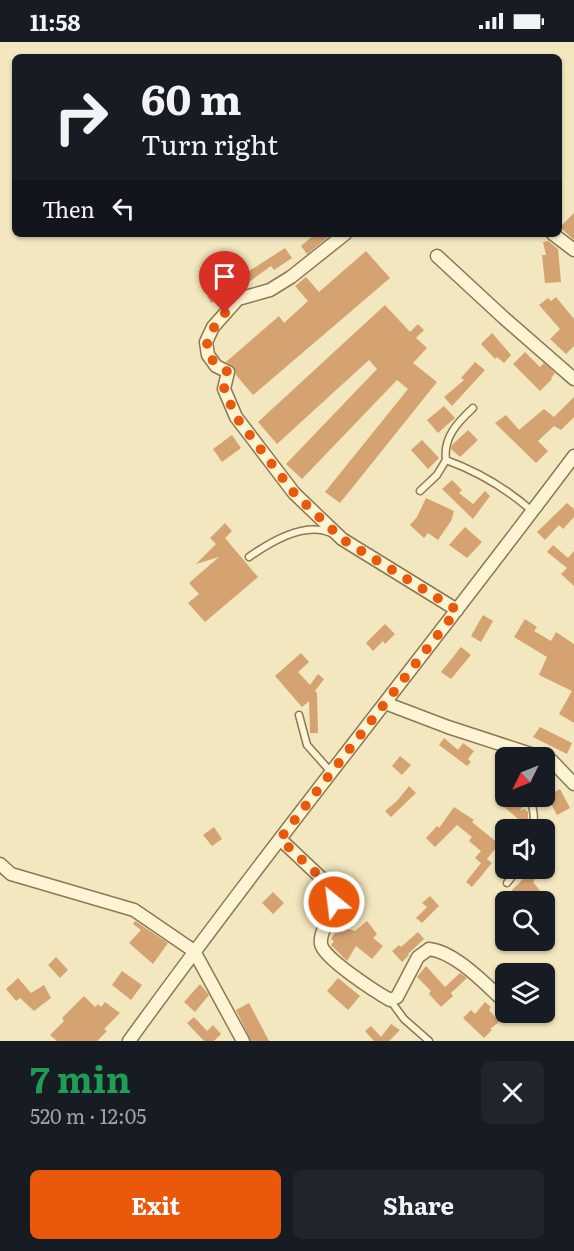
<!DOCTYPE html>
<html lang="en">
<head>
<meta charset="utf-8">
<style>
	:root { --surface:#171b24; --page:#20242c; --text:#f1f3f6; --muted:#9ea1a6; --accent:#ea580c }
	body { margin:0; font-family:Literata,serif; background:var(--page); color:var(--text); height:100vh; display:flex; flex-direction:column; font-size:22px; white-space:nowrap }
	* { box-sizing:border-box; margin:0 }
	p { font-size:20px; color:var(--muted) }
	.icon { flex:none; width:33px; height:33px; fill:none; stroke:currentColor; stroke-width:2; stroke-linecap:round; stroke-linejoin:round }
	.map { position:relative; height:999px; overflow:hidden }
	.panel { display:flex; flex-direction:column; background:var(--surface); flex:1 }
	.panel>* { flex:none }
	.guide { position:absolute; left:12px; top:12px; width:550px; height:183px; border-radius:9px; box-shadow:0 2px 4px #0004; background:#171b24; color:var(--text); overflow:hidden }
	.needle { width:39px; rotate:227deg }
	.fabs { position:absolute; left:495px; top:705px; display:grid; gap:12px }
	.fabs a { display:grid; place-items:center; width:60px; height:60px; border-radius:9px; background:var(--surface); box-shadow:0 2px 4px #0004; font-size:30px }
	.pin { position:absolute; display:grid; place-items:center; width:51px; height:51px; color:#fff; margin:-62px -26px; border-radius:50% 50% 50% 0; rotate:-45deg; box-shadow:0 0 6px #0007 }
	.pin .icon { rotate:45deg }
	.me { position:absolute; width:66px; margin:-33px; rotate:331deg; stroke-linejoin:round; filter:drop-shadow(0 0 4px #0008) }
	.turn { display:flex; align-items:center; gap:21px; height:126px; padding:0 30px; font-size:27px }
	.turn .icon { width:78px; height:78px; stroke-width:2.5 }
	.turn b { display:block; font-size:42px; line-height:51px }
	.then { display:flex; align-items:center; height:57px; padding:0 30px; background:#0003; gap:12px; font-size:22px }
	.round { display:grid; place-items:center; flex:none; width:63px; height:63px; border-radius:9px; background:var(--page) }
	.summary { display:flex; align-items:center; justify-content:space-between; height:102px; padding:0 30px }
	h1 { font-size:36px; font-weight:700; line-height:45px; color:#1e9e55 }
	.action { display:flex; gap:12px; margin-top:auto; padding:12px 30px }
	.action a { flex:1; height:69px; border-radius:9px; background:var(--accent); color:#fff; font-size:24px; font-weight:700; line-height:69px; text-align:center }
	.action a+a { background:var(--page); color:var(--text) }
	.status { display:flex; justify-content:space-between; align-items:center; height:42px; padding:0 30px; background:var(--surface); direction:ltr }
	.status svg { height:16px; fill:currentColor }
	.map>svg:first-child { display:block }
</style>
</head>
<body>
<div class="status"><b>11:58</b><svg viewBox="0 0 49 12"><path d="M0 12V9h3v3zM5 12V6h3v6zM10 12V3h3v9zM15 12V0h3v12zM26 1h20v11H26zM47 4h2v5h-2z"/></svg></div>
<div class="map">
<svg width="574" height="999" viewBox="0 0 574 999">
	<rect width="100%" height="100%" fill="#f2e7be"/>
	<path fill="#d4a371" d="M 574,171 L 574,197 L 573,197 L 560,185 Z
		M 315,192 L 332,192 L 307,212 L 301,204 Z
		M 548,199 L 558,207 L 561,240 L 545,241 L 542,213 L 546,213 L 543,200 Z
		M 285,206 L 292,216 L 274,228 L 271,224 L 239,247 L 211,261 L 207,254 L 232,240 Z
		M 366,209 L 390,236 L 253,353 L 236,333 L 234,325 L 226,320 L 279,274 L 284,281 L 308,259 L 295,244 L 306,235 L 319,250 Z
		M 556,255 L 574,277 L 574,304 L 566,312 L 550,297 L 560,287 L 539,263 L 548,256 L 551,259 Z
		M 385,263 L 410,290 L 418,282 L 424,288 L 416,296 L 427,306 L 413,321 L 437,340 L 340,461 L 325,450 L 408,347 L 397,338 L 302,437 L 286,422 L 377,327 L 369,318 L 277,402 L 258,380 Z
		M 492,291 L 511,313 L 504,321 L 497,315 L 495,317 L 481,302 Z
		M 525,310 L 540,325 L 544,321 L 555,331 L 551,336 L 552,337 L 540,349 L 513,322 Z
		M 475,320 L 485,328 L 452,364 L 444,355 L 464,338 L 461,336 Z
		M 574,355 L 574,375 L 561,388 L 554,384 L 538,399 L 548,409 L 536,421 L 495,381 L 506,373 L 519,388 L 544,367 L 554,375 Z
		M 444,364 L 455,376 L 438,391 L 427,378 Z
		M 468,388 L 478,398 L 460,415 L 451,407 L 452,403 Z
		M 232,393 L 241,406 L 222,420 L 213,407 Z
		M 422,398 L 439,416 L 428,427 L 411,408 Z
		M 452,438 L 462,448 L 459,451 L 473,462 L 485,449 L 490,454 L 473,477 L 442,447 Z
		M 426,456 L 454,469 L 451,479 L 438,498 L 428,491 L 424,496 L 410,483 L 417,475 Z
		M 567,461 L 574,467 L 574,475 L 563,487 L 559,483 L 545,498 L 537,490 Z
		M 225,481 L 232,489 L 225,496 L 258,535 L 205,580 L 188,561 L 199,552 L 189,541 L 219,515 L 196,522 L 216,502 L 210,496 Z
		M 465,485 L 482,500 L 467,516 L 449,503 Z
		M 553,503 L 568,516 L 574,509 L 574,544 L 561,532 L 567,526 L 547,510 Z
		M 483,573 L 493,579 L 481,600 L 471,594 Z
		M 525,577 L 537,585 L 534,589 L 551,599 L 556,590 L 574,602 L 574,681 L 559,672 L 572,649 L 539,633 L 547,615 L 514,595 Z
		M 385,582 L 395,592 L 385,602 L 383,599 L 373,609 L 366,601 Z
		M 461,605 L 471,613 L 451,637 L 441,630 Z
		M 301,611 L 309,620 L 298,630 L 310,643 L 318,632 L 324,637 L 315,649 L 317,651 L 318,691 L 310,691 L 309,659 L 302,665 L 275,634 Z
		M 540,685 L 572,701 L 567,712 L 533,695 Z
		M 444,696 L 458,708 L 463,701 L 474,709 L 468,717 L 471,720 L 467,724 L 439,703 Z
		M 400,714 L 411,723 L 402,733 L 392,724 Z
		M 409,744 L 416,751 L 391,775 L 385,769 L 397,759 Z
		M 560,747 L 570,766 L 557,773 L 547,754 Z
		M 511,754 L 528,754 L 520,769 L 524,767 L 528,770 L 528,777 L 524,782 L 503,764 Z
		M 454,765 L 474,778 L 472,780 L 499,802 L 487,817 L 492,821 L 472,845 L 466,840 L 481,821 L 475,816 L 481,809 L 469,799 L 472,795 L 457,783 L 435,805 L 426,796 L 437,784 L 439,786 Z
		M 214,785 L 222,797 L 212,804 L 203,793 Z
		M 524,826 L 544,826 L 533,840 L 549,860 L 515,860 L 508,852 L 529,831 Z
		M 273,850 L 284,861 L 273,872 L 262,861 Z
		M 430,854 L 439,864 L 422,881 L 416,876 L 427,865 L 422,861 Z
		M 135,879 L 168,901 L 153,922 L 129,901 L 141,888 L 133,882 Z
		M 367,879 L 377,892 L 373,896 L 383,904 L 372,917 L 356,904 L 347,919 L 331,903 L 334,899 L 331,897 L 340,884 L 355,889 Z
		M 418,890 L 424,897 L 408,912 L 409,913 L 402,920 L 392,909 L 399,903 L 401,905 Z
		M 56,915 L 68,928 L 60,936 L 48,923 Z
		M 426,924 L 445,945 L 460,931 L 467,936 L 451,951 L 453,954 L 441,965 L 429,952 L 431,949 L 417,935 Z
		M 122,929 L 142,943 L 131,958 L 112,943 Z
		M 18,936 L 31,951 L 44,943 L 51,956 L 34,969 L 20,956 L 16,959 L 6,947 Z
		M 338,936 L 360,954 L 348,968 L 327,949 Z
		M 200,942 L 209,953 L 195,970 L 184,960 Z
		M 84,954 L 95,965 L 98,962 L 101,965 L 105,960 L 120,971 L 104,987 L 107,989 L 97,999 L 57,999 L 50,993 L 64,979 L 62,976 Z
		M 485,960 L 491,965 L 489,968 L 499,980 L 490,987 L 492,988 L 484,996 L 463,976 L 471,968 L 475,972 Z
		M 249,961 L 269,999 L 251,999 L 236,968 Z
		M 194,975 L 207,989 L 213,983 L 221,992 L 214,999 L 204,999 L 187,981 Z
		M 391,982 L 400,988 L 389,999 L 374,999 L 365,989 L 371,984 L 381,995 Z"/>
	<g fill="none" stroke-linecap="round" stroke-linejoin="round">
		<defs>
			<path id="service" d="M 446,418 C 443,395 458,380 473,366
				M 420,449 L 437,433 L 446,418 C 479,430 506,446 532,469
				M 249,515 C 270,500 305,479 331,491
				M 299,673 L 307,703 L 331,730
				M 544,729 L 548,718
				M 530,788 C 539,772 529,768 533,754
				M 507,841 L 519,826
				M 390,958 L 404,977 L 429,999"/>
			<path id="minor" d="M 345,192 L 291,235 L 270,248 L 238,257 L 213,285 L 206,300 L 208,313 L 216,324 L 228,330 L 224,347 L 236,375 L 294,451 L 342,497 L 457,568
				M 553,192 L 574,208
				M 437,214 L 504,276 L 574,337
				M 385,661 L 448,685 L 543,716
				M 544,716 L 552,719 L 574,742
				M 280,797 L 334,848 C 334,854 335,861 333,867 C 330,878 319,890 321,902 C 323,916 376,950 390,958 L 397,955 L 418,915 L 429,907 C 456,910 486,943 506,961
				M 0,822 L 11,832 L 134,868 L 194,909 L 243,999
				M 129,999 C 273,800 427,610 574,414"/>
		</defs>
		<use href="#service" stroke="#8c7855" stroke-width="9"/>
		<use href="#minor" stroke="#8c7855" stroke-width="15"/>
		<use href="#service" stroke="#fcf4d2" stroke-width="6"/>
		<use href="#minor" stroke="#fcf4d2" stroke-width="12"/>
	</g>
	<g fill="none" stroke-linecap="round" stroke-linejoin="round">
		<path stroke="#ea580c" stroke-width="10" stroke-dasharray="0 18" d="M 225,271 C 205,295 196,312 228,330 L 224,347 L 236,375 L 294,451 L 342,497 L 457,568 L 280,797 L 334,848 L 334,860"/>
	</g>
</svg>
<div class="fabs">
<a><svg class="needle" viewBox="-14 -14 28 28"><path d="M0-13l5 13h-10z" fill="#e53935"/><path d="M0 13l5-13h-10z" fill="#9ea1a6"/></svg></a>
<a><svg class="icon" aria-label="sound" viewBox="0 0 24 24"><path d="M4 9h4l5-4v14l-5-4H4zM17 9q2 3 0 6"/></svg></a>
<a><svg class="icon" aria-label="search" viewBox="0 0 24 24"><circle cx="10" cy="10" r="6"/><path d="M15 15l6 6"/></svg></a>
<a><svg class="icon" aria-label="layers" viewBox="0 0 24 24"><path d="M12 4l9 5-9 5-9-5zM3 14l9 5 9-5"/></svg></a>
</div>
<div class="pin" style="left:225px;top:271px;background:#d93025"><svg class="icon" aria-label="arrive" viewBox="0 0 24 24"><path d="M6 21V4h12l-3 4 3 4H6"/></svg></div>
<svg class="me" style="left:334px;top:860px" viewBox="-20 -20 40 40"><circle r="17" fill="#ea580c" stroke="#fff" stroke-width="3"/><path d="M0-11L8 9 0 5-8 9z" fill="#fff"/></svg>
<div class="guide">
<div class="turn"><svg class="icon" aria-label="right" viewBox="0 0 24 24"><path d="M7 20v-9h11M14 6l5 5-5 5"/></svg><div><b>60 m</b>Turn right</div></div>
<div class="then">Then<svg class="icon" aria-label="left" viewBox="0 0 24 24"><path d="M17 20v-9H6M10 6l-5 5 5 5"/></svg></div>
</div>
</div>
<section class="panel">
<div class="summary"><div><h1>7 min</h1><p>520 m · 12:05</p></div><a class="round"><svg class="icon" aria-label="close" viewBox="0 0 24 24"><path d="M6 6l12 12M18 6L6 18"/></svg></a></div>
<div class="action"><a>Exit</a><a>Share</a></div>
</section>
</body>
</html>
